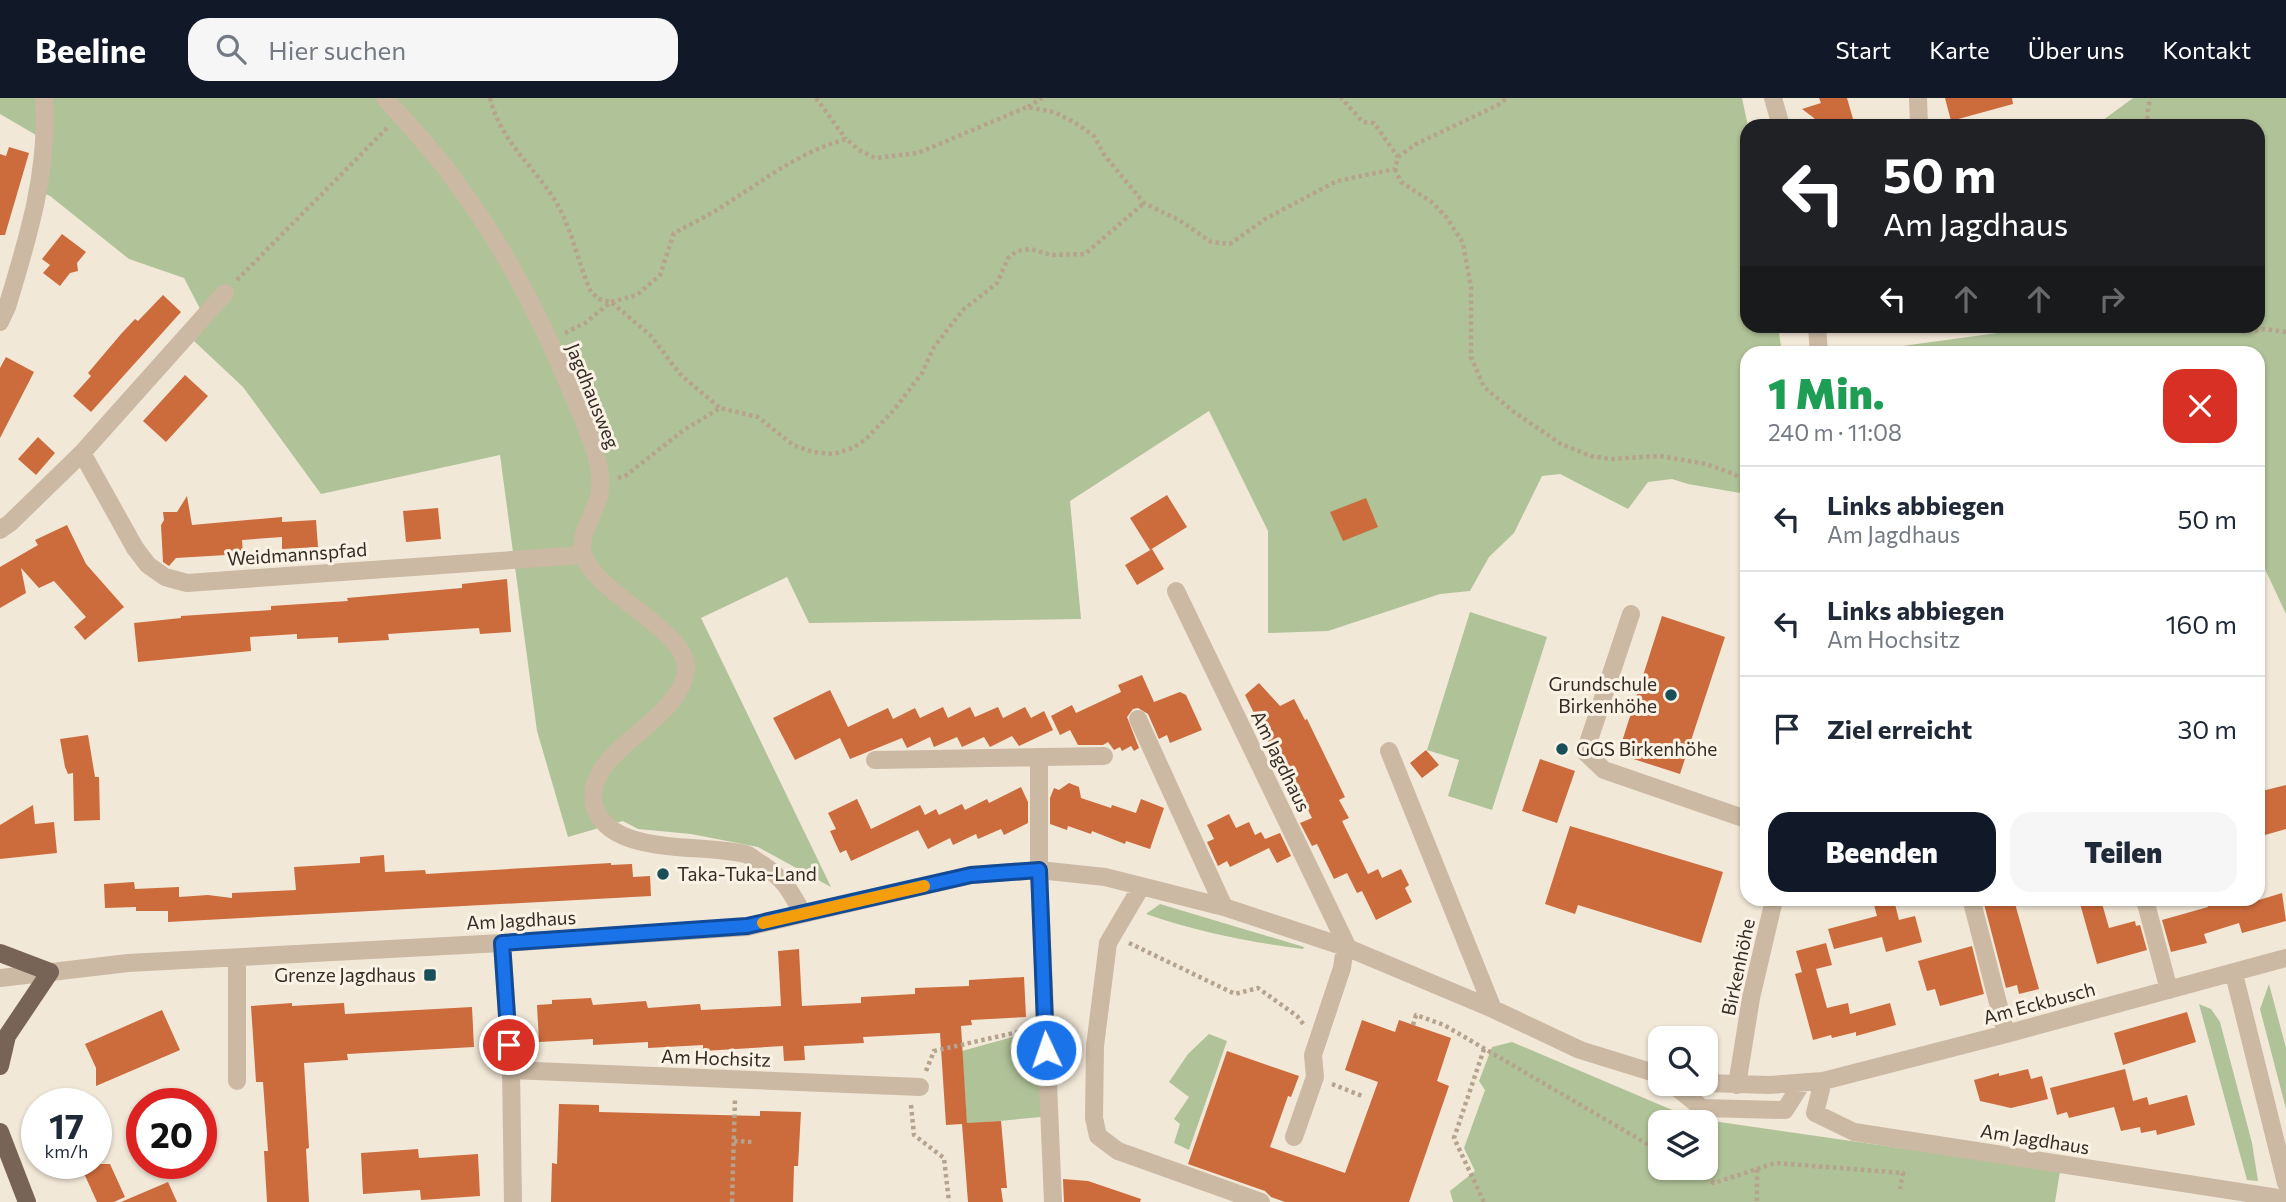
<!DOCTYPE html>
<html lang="de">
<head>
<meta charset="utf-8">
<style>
	:root { --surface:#fff; --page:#f6f6f7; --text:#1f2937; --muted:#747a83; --line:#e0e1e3; --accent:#111827 }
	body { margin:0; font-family:Commissioner,sans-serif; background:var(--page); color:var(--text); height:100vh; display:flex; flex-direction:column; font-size:26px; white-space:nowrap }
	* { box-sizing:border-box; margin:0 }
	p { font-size:23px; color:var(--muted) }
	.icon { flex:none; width:38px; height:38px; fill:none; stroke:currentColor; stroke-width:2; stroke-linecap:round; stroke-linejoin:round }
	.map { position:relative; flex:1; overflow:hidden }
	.side { position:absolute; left:1740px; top:248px; width:525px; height:560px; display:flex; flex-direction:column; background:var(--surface); border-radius:21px; box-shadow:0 2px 5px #0004 }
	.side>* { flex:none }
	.top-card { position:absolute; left:1740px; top:21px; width:525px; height:214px; border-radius:21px; box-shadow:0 2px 5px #0004; background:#202124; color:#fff; overflow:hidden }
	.buttons { position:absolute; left:1648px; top:928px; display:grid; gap:14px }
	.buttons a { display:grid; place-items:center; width:70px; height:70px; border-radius:14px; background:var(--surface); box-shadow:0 2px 5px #0004; font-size:35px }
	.speed { position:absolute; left:21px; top:990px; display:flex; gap:14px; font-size:35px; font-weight:700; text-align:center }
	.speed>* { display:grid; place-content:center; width:91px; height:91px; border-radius:50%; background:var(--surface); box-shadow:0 2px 5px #0004; line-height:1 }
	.speed small { font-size:18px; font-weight:400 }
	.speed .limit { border:10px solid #d22; background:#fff; color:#111 }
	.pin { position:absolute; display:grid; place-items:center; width:60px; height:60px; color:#fff; margin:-30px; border:4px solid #fff; border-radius:50%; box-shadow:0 2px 7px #0007 }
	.me { position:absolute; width:77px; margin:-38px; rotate:357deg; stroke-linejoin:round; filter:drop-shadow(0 0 5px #0008) }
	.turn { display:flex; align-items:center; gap:24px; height:147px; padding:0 28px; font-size:32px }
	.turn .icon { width:91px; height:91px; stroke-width:2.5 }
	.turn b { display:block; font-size:49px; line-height:60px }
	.lanes { display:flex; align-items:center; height:66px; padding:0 28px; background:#0003; justify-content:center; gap:35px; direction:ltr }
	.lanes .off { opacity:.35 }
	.round { display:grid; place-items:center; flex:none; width:74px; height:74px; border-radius:21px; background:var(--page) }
	.overview { display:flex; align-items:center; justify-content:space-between; height:119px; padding:0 28px }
	h1 { font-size:42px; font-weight:800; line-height:52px; color:#1e9e55 }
	.button { display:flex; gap:14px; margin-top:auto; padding:14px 28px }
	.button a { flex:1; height:80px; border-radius:21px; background:var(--accent); color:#fff; font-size:28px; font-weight:800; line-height:80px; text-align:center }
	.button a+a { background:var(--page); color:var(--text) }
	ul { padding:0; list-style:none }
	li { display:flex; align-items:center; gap:21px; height:105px; padding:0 28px; border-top:2px solid var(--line) }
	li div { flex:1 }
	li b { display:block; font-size:26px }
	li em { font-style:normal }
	header { display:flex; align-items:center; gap:42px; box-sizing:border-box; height:98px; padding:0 35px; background:var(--accent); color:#fff }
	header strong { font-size:33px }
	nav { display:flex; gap:38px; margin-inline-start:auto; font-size:24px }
	.search { width:490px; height:63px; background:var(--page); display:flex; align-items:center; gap:18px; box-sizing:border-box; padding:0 24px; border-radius:21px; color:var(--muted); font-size:26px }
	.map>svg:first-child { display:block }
</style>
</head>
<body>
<header>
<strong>Beeline</strong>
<div class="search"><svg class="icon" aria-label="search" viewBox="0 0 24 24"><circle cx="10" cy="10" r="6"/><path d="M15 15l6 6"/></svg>Hier suchen</div>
<nav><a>Start</a><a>Karte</a><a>Über uns</a><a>Kontakt</a></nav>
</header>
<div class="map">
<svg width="2286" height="1104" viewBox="0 0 2286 1104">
	<rect width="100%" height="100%" fill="#f2e8d8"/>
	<path fill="#b0c297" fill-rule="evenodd" d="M 0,0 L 1742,0 L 1748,28 L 1746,28 L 1746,228 L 1778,228 L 1782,255 L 1746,256 L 1746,396 L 1688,386 L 1672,381 L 1648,384 L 1628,411 L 1560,376 L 1542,378 L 1514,435 L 1489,459 L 1470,493 L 1440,496 L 1328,533 L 1268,535 L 1268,433 L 1209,313 L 1070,403 L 1081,521 L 809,525 L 787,479 L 701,520 L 831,789 L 758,749 L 691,736 L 638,731 L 623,723 L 568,739 L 537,633 L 500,357 L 321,396 L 243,289 L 194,243 L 208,226 L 184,180 L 129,161 L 50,98 L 34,91 L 36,37 L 0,16 Z
		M 2133,0 L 2286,0 L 2286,516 L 2258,456 L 2258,256 L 1851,255 L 2049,228 L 2258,228 L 2258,28 L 2095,28 Z
		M 1470,514 L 1547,539 L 1492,712 L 1448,698 L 1459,662 L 1427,652 Z
		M 1160,806 L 1304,849 L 1303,851 C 1249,844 1198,834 1146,816 Z
		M 2269,886 L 2286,950 L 2286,1011 L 2260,911 Z
		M 2199,906 L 2211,911 L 2220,924 L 2252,1045 L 2258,1083 L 2247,1082 Z
		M 1031,934 L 1039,936 L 1041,1019 L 967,1026 L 962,953 Z
		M 1209,936 L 1227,943 L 1189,1052 L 1174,1045 L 1180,1026 L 1174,1021 L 1189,999 L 1169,984 L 1188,956 Z
		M 1512,944 L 1684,1017 L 1699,1021 L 2060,1073 L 2055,1104 L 1453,1104 L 1450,1093 L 1475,1073 L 1464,1050 L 1485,992 L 1479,983 L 1492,949 ZM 1661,1024 L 1706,1024 L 1706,1069 L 1661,1069 Z"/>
	<path fill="#cc6b3c" d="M 1819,0 L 1847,0 L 1855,28 L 1816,28 L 1814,20 L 1802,11 L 1821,5 Z
		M 1945,0 L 2012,0 L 2013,6 L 1951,23 Z
		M 9,49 L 29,55 L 5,137 L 0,137 L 0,56 L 6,58 Z
		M 62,136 L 86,154 L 77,165 L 78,173 L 70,175 L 60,188 L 43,175 L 50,167 L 42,161 Z
		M 163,197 L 181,214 L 91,314 L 73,298 L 91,278 L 88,275 L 121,236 L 135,221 L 138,223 Z
		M 6,259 L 34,274 L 0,340 L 0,270 Z
		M 185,277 L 208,298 L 166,344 L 143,323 Z
		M 38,339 L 55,355 L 36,377 L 18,361 Z
		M 1167,397 L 1187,429 L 1150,452 L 1130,420 Z
		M 187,398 L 192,427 L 282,419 L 282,424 L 316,422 L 318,449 L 282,451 L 282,439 L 242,442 L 243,456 L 176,460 L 169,468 L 163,464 L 161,427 L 164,422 L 163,414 L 177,414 Z
		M 1366,400 L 1378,429 L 1343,443 L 1330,414 Z
		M 438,410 L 441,441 L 406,444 L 403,413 Z
		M 67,427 L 86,466 L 124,509 L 85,542 L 74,529 L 86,519 L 54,483 L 39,490 L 21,470 L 26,495 L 0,510 L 0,469 L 38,447 L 35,442 Z
		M 1152,451 L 1164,471 L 1137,487 L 1125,467 Z
		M 507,481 L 511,534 L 480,536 L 479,530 L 388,536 L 389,542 L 338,545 L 338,539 L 297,541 L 297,536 L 250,539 L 251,553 L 138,564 L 134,525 L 181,520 L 181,518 L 271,512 L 271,508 L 348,503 L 347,500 L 462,490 L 462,486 Z
		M 1662,518 L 1725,539 L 1680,676 L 1618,656 Z
		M 1142,577 L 1154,604 L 1180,594 L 1186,597 L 1202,632 L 1170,645 L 1167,637 L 1159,641 L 1148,616 L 1138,610 L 1133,611 L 1127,619 L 1139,650 L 1134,653 L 1131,648 L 1122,653 L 1120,649 L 1114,652 L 1108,644 L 1103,647 L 1078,647 L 1070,632 L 1060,637 L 1051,618 L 1072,607 L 1076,615 L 1121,594 L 1118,587 Z
		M 1259,585 L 1280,608 L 1294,601 L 1305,622 L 1307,621 L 1345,699 L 1339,702 L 1349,720 L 1342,723 L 1368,776 L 1378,771 L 1382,780 L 1401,771 L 1409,787 L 1405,790 L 1412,804 L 1376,822 L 1362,793 L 1357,795 L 1347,775 L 1334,781 L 1317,746 L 1312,748 L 1300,725 L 1312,720 L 1282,659 L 1277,661 L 1245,597 Z
		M 830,592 L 848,629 L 888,610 L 893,621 L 915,610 L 920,620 L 943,609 L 948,620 L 970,609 L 975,619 L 998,609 L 1003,620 L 1025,609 L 1031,620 L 1044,613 L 1053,632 L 1019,648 L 1012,638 L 990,649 L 984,639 L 962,649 L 957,639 L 934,649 L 930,639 L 907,650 L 902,640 L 850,661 L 840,640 L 795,662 L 773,620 Z
		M 88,637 L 95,679 L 99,679 L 100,722 L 74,723 L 73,675 L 68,676 L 65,669 L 60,641 Z
		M 1426,652 L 1439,667 L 1422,680 L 1410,665 Z
		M 1540,661 L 1575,673 L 1557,725 L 1522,713 Z
		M 1069,685 L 1079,689 L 1081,700 L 1111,710 L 1112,707 L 1136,715 L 1141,701 L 1164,710 L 1150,751 L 1126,743 L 1125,746 L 1092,733 L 1091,736 L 1068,728 L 1067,732 L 1050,726 L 1050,700 L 1054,690 L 1059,692 Z
		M 2286,687 L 2286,731 L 2258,739 L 2258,694 Z
		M 1021,689 L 1028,704 L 1028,725 L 1004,737 L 1001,731 L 978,741 L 976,736 L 953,747 L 950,740 L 928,751 L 918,732 L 851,763 L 846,752 L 840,755 L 830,733 L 836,731 L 828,715 L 857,701 L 871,731 L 920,707 L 925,717 L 936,711 L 939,717 L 962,706 L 965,712 L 987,701 L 989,705 Z
		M 33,707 L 35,726 L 54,724 L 57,755 L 0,761 L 0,727 Z
		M 1229,716 L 1236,730 L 1249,724 L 1255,737 L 1261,734 L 1265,741 L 1280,735 L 1291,758 L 1277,765 L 1269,750 L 1230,769 L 1227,763 L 1218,768 L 1207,744 L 1214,741 L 1207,727 Z
		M 1570,728 L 1723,774 L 1701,845 L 1578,807 L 1575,816 L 1545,806 Z
		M 384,757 L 385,774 L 425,772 L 426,776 L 611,765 L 611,767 L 632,766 L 633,779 L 650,778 L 651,798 L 168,824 L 168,813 L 136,813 L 136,809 L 105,810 L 104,786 L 134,784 L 135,791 L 179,789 L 179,799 L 208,797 L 232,800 L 232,795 L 296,792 L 294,769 L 360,765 L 360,759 Z
		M 2282,795 L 2286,823 L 2242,835 L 2239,825 L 2204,836 L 2207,845 L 2171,854 L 2162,822 L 2208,809 L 2206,802 L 2259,802 Z
		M 1894,802 L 1899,822 L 1915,818 L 1922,844 L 1886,854 L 1882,839 L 1834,851 L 1828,831 L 1877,818 L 1874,807 Z
		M 1983,802 L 2014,802 L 2039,891 L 2019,896 L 2017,887 L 2006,890 Z
		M 2079,802 L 2101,802 L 2109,830 L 2135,823 L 2136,828 L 2140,827 L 2147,852 L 2097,866 Z
		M 1826,845 L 1832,867 L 1816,871 L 1827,910 L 1848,905 L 1850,916 L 1890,905 L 1896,927 L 1856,938 L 1856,934 L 1832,940 L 1831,937 L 1813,942 L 1795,876 L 1802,874 L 1796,853 Z
		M 1972,848 L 1984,896 L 1940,908 L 1935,891 L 1927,893 L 1918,863 Z
		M 799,851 L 802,908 L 861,905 L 861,899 L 915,896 L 915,890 L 969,888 L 969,882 L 1024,879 L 1026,919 L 971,922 L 972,927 L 961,928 L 967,1025 L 1001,1023 L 1007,1090 L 1001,1090 L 1003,1104 L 968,1104 L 962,1026 L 946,1027 L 940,935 L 863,939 L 864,945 L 804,948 L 805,962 L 784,963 L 783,948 L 703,953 L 703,947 L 648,950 L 648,944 L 593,947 L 593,941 L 539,944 L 537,907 L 552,906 L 552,902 L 591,900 L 593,907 L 646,903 L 648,910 L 700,906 L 701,912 L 781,908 L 778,853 Z
		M 292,905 L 292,908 L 344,905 L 345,916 L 472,909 L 474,949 L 347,956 L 348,962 L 304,965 L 309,1050 L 306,1051 L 309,1104 L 267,1104 L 264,1053 L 268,1053 L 263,984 L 256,984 L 251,908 Z
		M 162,912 L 180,952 L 96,988 L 96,970 L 85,946 Z
		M 2187,914 L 2196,944 L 2123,967 L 2114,935 Z
		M 1362,922 L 1395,934 L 1399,922 L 1451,940 L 1437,983 L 1449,988 L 1409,1104 L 1285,1104 L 1271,1099 L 1265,1093 L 1188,1066 L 1227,953 L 1299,978 L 1291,999 L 1288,998 L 1270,1049 L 1345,1075 L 1378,984 L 1345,972 Z
		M 2028,971 L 2031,981 L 2042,978 L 2048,1001 L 2011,1010 L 1980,1003 L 1974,982 L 1999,975 L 1999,978 Z
		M 2125,971 L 2133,1003 L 2147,999 L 2149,1007 L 2187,997 L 2195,1027 L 2157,1037 L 2156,1032 L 2141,1035 L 2140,1029 L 2121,1033 L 2114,1009 L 2069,1020 L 2067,1014 L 2057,1017 L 2050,990 Z
		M 559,1006 L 599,1007 L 599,1014 L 760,1018 L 760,1013 L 801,1014 L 798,1068 L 794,1068 L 793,1104 L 551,1104 L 552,1065 L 557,1066 Z
		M 418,1051 L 419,1060 L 478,1056 L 480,1098 L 421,1102 L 420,1092 L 363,1096 L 361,1055 Z
		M 93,1066 L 110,1066 L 125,1099 L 114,1104 L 97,1104 L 82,1071 Z
		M 1063,1081 L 1088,1083 L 1141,1101 L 1140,1104 L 1064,1104 Z
		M 168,1084 L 177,1104 L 121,1104 Z"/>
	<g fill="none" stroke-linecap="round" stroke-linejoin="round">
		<path stroke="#b6a38d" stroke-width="4.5" stroke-dasharray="3.5 3.5" stroke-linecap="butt" d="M 490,0 C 501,44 533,67 556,104 C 572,131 578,165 591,194 L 599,201 L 611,204 L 650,237 L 680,276 L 720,310
			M 816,0 L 846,41
			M 1028,9 L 1042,0
			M 2147,28 L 2148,9 L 2151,0
			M 1398,59 L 1416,46 L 1498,7 L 1507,0
			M 1395,71 L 1401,84 L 1433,105 L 1447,120 L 1463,145 L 1471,189 L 1471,259 L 1484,289 L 1514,314 L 1561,346 L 1591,358 L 1610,361 L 1660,358 L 1706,366 L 1734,376 L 1746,384
			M 237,182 L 388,29
			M 2228,228 L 2244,234 L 2265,231 L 2286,234
			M 565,235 L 585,225 L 611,204 L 637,197 L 660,177 L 674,135 C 691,126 710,117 726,106 C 768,80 797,55 846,41 L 859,52 L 875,60 L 918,55 L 1027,9 L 1054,14 L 1074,24 L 1094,38 L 1105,58 L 1144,105 L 1179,122 L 1211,144 L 1230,146 L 1265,121 L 1337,83 L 1395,71 L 1398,59 L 1374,25 L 1363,24 L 1341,0
			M 618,380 L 625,378 L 684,332 L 720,310 L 758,319 L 793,347 L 813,354 L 833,356 L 853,350 L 866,341 L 894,312 L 922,275 L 934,249 L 963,212 L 997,185 L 1008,160 L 1017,153 L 1031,151 L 1051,157 L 1085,156 L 1144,105
			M 1129,845 L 1235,896 L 1258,890 L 1297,918 L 1304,927
			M 1413,927 L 1416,917 L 1444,927 L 1661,1054
			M 1484,951 L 1454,1040 L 1484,1104
			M 926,973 L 934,953 L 1027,932
			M 1332,986 L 1362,998
			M 911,1007 L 914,1037 L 944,1060 L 949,1104
			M 734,1043 L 754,1044
			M 1687,1069 L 1714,1085 L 1757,1071 L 1757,1104
			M 1757,1071 L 1775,1065 L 1903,1075 L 1900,1091
			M 732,1104 L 735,1000"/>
		<path stroke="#cbb9a3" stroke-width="18" d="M 385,0 C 408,26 433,52 453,80 C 500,143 539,215 569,288 C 579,313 592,338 598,365 C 601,376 601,388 599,398 C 595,415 578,438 583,456 C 596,497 691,533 686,573 C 679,625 584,653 594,705 C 605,761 709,744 748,757 C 752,759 757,764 762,766 C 786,783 789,791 803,816
			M 1773,0 L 1781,28
			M 1918,0 L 1919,28
			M 0,224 L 7,209 C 28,140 49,73 44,0
			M 1817,228 L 1819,256
			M 82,355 L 225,195
			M 0,432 L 10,425 L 82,355 L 135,450 L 148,467 L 165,479 L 187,485 L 583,457
			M 1176,493 L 1348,850
			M 1631,516 L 1585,654 L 1604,672 L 1746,721
			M 1138,621 L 1224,809
			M 1389,653 L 1493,911
			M 1039,659 L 1039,772 L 1053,1104
			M 875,662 L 1104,658
			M 1141,789 L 1108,845 L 1095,948 L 1094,1020 L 1098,1038 L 1118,1053 L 1261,1104
			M 2145,802 L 2169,892
			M 1972,804 L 2006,936
			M 502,845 L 511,972 L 513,1104
			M 2234,876 L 2286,1085
			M 0,880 L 128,865 L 502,845 L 747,829 L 971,777 L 1039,772 L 1105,779 L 1224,809 L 1348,850 L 1493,911 L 1580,952 L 1661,977
			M 511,972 L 920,989
			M 237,983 L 237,860
			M 1823,983 L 1815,1015 L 1854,1034 L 2286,1101
			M 1671,985 L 1702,1010 L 1785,1012 L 1802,985
			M 1706,985 L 1769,987 L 1823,983 L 2006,936 L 2286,860
			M 1737,987 L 1751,900 L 1774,802
			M 1294,1039 L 1315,979 L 1313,957 L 1342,870 L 1345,849"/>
		<path stroke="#786456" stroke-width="18" d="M 0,855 L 50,874 L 7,938 L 0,968
			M 0,1034 L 27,1104"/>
	</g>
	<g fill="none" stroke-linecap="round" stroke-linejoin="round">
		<defs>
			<path id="route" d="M 509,947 L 502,845 L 747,828 L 971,777 L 1039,772 L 1046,952"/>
		</defs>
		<use href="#route" stroke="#114b97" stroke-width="18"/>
		<use href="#route" stroke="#1a73e8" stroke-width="12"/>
		<path stroke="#f59e0b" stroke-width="12" d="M 763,825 L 924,788"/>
	</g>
	<g fill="#194f59" stroke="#faf2e4" stroke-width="2.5">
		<circle cx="1671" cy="597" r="7"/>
		<circle cx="1562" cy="651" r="7"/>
		<circle cx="663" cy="776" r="7"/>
		<rect x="423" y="870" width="14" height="14" rx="3.5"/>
	</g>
	<g text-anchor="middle" stroke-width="6" stroke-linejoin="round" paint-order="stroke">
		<g font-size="19" fill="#352c26" stroke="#faf2e4">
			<text transform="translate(593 298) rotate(68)" y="7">Jagdhausweg</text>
			<text transform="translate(297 456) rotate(-4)" y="7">Weidmannspfad</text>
			<text transform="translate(1281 663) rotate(64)" y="7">Am Jagdhaus</text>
			<text transform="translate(521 822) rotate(-3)" y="7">Am Jagdhaus</text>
			<text transform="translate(1738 869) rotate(-78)" y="7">Birkenhöhe</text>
			<text transform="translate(2039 905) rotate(-15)" y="7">Am Eckbusch</text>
			<text transform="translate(716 960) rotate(2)" y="7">Am Hochsitz</text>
			<text transform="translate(2035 1041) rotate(9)" y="7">Am Jagdhaus</text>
		</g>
		<g font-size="19" fill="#352c26" stroke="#faf2e4" text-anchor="end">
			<text x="1657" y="593">Grundschule<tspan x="1657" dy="22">Birkenhöhe</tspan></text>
			<text x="1576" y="658" text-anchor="start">GGS Birkenhöhe</text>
			<text x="677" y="783" text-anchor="start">Taka-Tuka-Land</text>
			<text x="416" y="884">Grenze Jagdhaus</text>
		</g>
	</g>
</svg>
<div class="buttons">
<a><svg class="icon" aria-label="search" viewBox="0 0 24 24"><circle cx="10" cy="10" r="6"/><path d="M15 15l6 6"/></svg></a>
<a><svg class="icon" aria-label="layers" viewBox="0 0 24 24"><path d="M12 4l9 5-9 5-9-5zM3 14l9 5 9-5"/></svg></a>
</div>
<div class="speed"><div>17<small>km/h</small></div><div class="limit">20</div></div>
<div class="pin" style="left:509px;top:947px;background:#d93025"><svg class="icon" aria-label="arrive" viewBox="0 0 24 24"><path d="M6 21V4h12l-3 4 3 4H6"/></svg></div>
<svg class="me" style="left:1046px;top:952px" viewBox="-20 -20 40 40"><circle r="17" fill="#1a73e8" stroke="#fff" stroke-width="3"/><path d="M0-11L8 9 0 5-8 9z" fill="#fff"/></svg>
<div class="top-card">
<div class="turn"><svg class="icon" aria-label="left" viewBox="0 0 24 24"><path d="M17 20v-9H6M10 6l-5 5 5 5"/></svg><div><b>50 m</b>Am Jagdhaus</div></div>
<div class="lanes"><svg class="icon" aria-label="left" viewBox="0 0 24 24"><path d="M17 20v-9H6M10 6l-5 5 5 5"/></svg><svg class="icon off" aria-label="ahead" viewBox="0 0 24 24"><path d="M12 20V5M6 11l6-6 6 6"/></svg><svg class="icon off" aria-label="ahead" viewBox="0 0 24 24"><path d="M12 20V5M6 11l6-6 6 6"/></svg><svg class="icon off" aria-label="right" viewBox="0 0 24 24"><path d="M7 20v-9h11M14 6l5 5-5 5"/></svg></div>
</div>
<section class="side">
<div class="overview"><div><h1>1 Min.</h1><p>240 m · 11:08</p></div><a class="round" style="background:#d93025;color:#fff"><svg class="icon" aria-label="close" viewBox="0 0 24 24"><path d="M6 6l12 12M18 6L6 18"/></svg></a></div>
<ul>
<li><svg class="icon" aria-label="left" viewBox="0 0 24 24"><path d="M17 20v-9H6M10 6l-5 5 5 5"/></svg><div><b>Links abbiegen</b><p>Am Jagdhaus</p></div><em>50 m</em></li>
<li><svg class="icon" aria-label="left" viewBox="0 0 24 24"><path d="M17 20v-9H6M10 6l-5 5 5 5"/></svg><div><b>Links abbiegen</b><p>Am Hochsitz</p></div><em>160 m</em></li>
<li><svg class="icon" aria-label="arrive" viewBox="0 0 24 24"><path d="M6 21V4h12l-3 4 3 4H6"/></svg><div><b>Ziel erreicht</b></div><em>30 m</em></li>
</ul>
<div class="button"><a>Beenden</a><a>Teilen</a></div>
</section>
</div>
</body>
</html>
